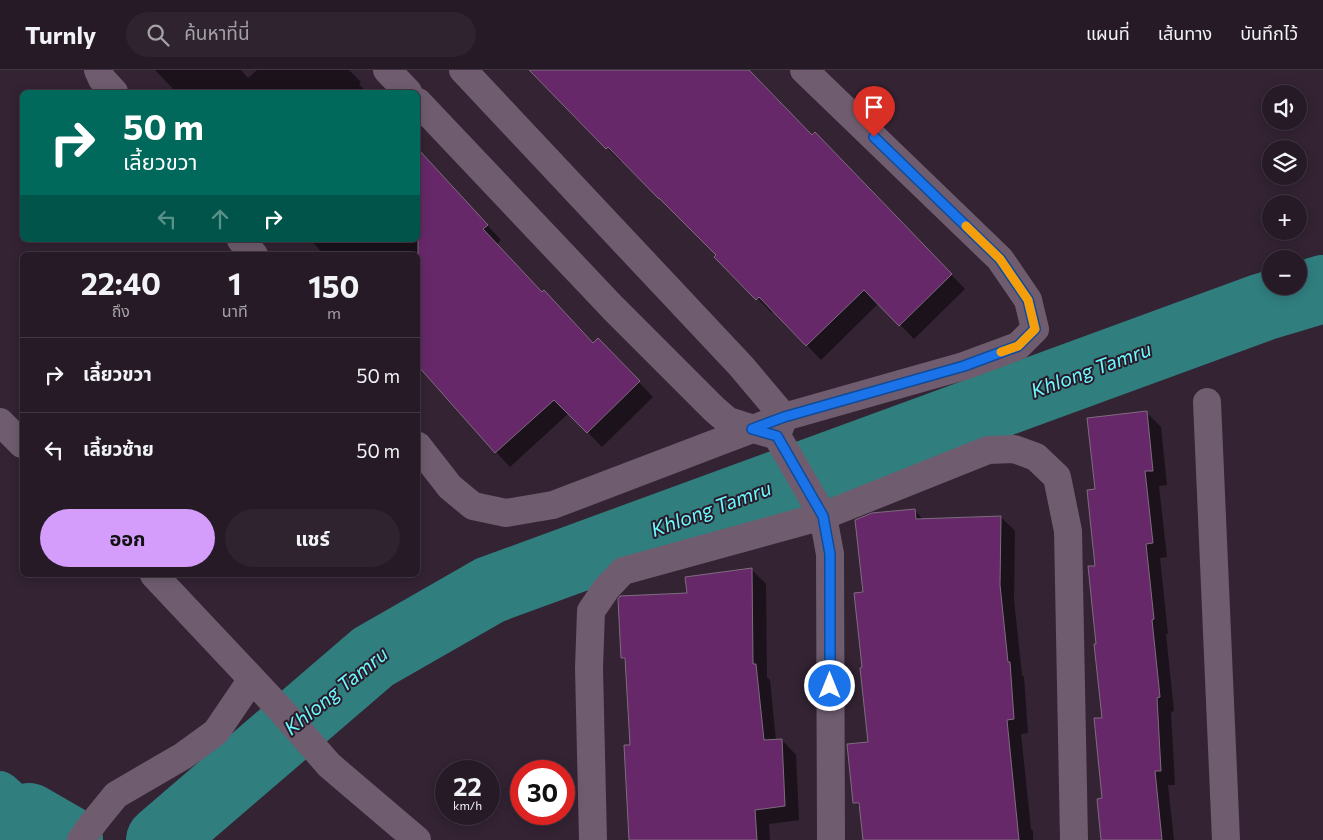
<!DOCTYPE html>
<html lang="th">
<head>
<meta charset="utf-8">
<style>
	:root { --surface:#261a26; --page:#2e232e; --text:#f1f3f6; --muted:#a4a1a7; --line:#423843; --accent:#d49cfb }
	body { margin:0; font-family:Commissioner,"Noto Sans Thai",sans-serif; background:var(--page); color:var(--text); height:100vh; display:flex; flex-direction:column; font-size:19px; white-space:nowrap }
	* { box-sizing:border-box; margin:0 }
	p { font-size:16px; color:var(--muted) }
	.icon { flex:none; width:28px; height:28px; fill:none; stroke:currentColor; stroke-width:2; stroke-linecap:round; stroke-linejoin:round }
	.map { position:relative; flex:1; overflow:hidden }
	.details { position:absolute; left:20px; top:182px; width:400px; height:325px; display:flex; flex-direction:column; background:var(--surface); border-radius:8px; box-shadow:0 2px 12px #0003,0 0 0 1px var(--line) }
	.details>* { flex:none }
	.banner { position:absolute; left:20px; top:20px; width:400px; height:152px; border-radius:8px; box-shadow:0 2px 12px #0003,0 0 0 1px var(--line); background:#00695c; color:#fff; overflow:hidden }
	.buttons { position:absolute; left:1262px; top:15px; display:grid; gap:10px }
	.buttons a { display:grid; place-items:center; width:45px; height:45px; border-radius:50%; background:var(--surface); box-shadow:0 2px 12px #0003,0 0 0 1px var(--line); font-size:25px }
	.speed { position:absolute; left:435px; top:690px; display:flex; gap:10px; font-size:25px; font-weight:700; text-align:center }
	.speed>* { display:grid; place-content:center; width:65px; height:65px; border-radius:50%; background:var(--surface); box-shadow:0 2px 12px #0003,0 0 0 1px var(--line); line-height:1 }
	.speed small { font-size:12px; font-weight:400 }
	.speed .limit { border:8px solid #d22; background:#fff; color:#111 }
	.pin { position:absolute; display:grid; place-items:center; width:42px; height:42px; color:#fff; margin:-51px -21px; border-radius:50% 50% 50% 0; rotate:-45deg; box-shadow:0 0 5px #0007 }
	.pin .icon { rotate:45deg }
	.me { position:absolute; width:55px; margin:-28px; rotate:0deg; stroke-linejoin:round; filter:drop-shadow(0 0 4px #0008) }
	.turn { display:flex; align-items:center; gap:18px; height:105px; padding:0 20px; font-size:22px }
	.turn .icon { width:65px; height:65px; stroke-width:2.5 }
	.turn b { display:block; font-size:35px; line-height:42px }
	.lanes { display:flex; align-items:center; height:48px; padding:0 20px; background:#0003; justify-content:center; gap:25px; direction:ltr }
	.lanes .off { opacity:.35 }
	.eta { display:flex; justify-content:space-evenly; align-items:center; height:85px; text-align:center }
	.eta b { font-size:30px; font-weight:700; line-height:35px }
	.cta { display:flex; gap:10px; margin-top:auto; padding:10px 20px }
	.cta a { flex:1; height:58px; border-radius:30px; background:var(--accent); color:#111; font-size:20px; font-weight:700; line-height:58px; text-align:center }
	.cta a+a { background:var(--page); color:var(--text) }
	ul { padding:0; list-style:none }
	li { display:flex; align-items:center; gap:15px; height:75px; padding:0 20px; border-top:1px solid var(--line) }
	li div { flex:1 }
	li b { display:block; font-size:19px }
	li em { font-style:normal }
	header { display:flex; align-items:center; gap:30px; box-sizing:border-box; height:70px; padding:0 25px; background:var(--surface); border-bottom:1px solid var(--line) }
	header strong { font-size:24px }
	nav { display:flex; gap:28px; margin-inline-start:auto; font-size:18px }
	.search { width:350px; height:45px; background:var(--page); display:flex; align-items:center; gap:12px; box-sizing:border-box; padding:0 18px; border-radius:28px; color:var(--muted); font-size:19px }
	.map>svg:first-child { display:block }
</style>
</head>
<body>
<header>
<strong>Turnly</strong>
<div class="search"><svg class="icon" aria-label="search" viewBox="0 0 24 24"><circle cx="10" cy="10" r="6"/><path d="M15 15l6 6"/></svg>ค้นหาที่นี่</div>
<nav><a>แผนที่</a><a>เส้นทาง</a><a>บันทึกไว้</a></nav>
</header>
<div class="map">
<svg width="1323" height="770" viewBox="0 0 1323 770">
	<rect width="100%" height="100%" fill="#332333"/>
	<path fill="#0007" d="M 155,0 L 241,0 L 248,8 L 257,0 L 349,0 L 361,12 L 359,14 L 366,22 L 176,22 Z
		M 531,0 L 748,0 L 812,66 L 829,78 L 965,219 L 914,269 L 879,233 L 821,290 L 774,241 L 772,243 L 716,187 L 718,185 L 623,91 L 621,92 Z
		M 418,80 L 501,170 L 497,174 L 542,224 L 593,274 L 598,270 L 653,327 L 602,377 L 569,343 L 510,397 L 460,343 L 461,342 L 418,294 L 418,185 L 322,185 L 323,184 L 311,170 L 418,170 Z
		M 1147,343 L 1161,357 L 1167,415 L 1159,416 L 1167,487 L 1160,488 L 1168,564 L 1166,564 L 1174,641 L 1171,642 L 1175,715 L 1168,715 L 1174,770 L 1103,770 L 1103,649 L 1097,575 L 1096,420 Z
		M 914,440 L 924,450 L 1001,447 L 1015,461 L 1014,530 L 1022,605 L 1024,607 L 1028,663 L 1021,664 L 1031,759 L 1033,761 L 1033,770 L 865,770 L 861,739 L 855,732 L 869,674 L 863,599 L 865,524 Z
		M 751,499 L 766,514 L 767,607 L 770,610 L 776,671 L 782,670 L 796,685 L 799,750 L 769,754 L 770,770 L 629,770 L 628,748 L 629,748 L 631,676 L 626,591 L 622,588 L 688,524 Z"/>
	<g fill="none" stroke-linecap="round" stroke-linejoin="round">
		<path stroke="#317e7f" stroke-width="40" d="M 0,721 L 29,747"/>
		<path stroke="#317e7f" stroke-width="68" d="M 0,755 L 29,747 L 69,770
			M 160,770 L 373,587 L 490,520 L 1263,237 L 1323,219"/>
	</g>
	<path fill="#662869" stroke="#7f6c7f" d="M 529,0 L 749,0 L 812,65 L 815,62 L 952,204 L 899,256 L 864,220 L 806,276 L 759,227 L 756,230 L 714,187 L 716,185 L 659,128 L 659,129 L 608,77 L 606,79 Z
		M 418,79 L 488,155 L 483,159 L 542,222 L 544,220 L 593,273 L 598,268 L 640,311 L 587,363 L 554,330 L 495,383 L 418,296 Z
		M 1147,341 L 1153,401 L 1145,401 L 1153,473 L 1146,474 L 1154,549 L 1152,550 L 1160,627 L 1157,628 L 1161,701 L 1155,701 L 1162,770 L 1101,770 L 1097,729 L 1102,728 L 1094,648 L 1102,648 L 1094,574 L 1096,574 L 1088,496 L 1095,496 L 1087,420 L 1095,419 L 1087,348 Z
		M 915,439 L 916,449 L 1001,446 L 1000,515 L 1008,592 L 1010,592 L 1014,649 L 1007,650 L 1019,770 L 863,770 L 859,733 L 853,733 L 847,674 L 868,672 L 860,598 L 862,597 L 854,523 L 863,522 L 855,450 L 872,443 Z
		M 752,498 L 753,594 L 756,594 L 764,670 L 782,669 L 785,736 L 755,740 L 757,770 L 629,770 L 624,675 L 630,675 L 625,588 L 621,588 L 618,529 L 620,526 L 687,523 L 685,507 Z"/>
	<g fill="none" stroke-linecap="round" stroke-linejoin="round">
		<path stroke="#6f5d6f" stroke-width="28" d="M 98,0 L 102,9 L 114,22
			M 387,0 L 408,22
			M 463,0 L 741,296 L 784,347 L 778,362
			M 418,32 L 613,238 L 714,339 L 728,351 L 777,366 L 823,446 L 830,484 L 831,770
			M 241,170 L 254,185
			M 1207,332 L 1226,770
			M 0,352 L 22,374
			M 418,376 L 450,417 L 473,436 L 506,443 L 553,435 L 784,347 L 964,296 L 1018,276 L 1035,259 L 1028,230 L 1000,189 L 804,0
			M 154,505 L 281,640 L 329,695 L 417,770
			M 81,770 L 94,752 L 116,725 L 183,686 L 216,662 L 252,609
			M 593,770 L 589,598 L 591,541 L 606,519 L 623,501 L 823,446 L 988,380 L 1014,379 L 1036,387 L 1057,407 L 1068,461 L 1074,770"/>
	</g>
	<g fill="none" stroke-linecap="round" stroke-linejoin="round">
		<defs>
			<path id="route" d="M 830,616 L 830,484 L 823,446 L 777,366 L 752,359 L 784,347 L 964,296 L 1018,276 L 1035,259 L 1028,230 L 1000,189 L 874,67"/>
		</defs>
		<use href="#route" stroke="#114b97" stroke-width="12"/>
		<use href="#route" stroke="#1a73e8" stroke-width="9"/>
		<path stroke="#f59e0b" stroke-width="9" d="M 966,156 L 1000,189 L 1028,230 L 1035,259 L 1018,276 L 1001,282"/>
	</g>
	<g text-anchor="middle" stroke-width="4" stroke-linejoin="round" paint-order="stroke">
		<g font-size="20" font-style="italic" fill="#6afafd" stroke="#291929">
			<text transform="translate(1091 300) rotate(-20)" y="7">Khlong Tamru</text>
			<text transform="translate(711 439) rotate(-20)" y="7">Khlong Tamru</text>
			<text transform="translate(336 621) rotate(-39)" y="7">Khlong Tamru</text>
		</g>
	</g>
</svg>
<div class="buttons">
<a><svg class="icon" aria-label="sound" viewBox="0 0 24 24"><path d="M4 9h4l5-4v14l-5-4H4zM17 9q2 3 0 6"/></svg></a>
<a><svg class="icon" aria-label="layers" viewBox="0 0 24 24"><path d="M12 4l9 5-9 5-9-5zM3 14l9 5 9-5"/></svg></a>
<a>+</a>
<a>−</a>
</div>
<div class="speed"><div>22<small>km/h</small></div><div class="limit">30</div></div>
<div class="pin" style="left:874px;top:67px;background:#d93025"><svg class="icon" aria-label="arrive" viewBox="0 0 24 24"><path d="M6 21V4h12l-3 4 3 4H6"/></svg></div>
<svg class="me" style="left:830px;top:616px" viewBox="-20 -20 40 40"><circle r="17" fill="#1a73e8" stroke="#fff" stroke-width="3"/><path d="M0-11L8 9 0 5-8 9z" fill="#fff"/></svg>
<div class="banner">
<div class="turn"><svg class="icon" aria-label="right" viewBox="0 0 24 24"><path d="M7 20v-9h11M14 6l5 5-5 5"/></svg><div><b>50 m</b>เลี้ยวขวา</div></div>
<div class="lanes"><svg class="icon off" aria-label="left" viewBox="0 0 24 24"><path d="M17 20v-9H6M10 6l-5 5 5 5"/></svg><svg class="icon off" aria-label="ahead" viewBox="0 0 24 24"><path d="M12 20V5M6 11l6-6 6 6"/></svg><svg class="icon" aria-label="right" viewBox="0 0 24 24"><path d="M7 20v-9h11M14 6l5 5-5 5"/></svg></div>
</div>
<section class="details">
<div class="eta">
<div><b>22:40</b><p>ถึง</p></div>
<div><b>1</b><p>นาที</p></div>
<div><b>150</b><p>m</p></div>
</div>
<ul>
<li><svg class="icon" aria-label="right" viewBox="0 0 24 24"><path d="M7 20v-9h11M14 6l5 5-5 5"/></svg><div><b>เลี้ยวขวา</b></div><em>50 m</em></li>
<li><svg class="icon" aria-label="left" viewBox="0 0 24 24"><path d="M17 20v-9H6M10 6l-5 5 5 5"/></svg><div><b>เลี้ยวซ้าย</b></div><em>50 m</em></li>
</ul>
<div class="cta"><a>ออก</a><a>แชร์</a></div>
</section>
</div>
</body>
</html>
